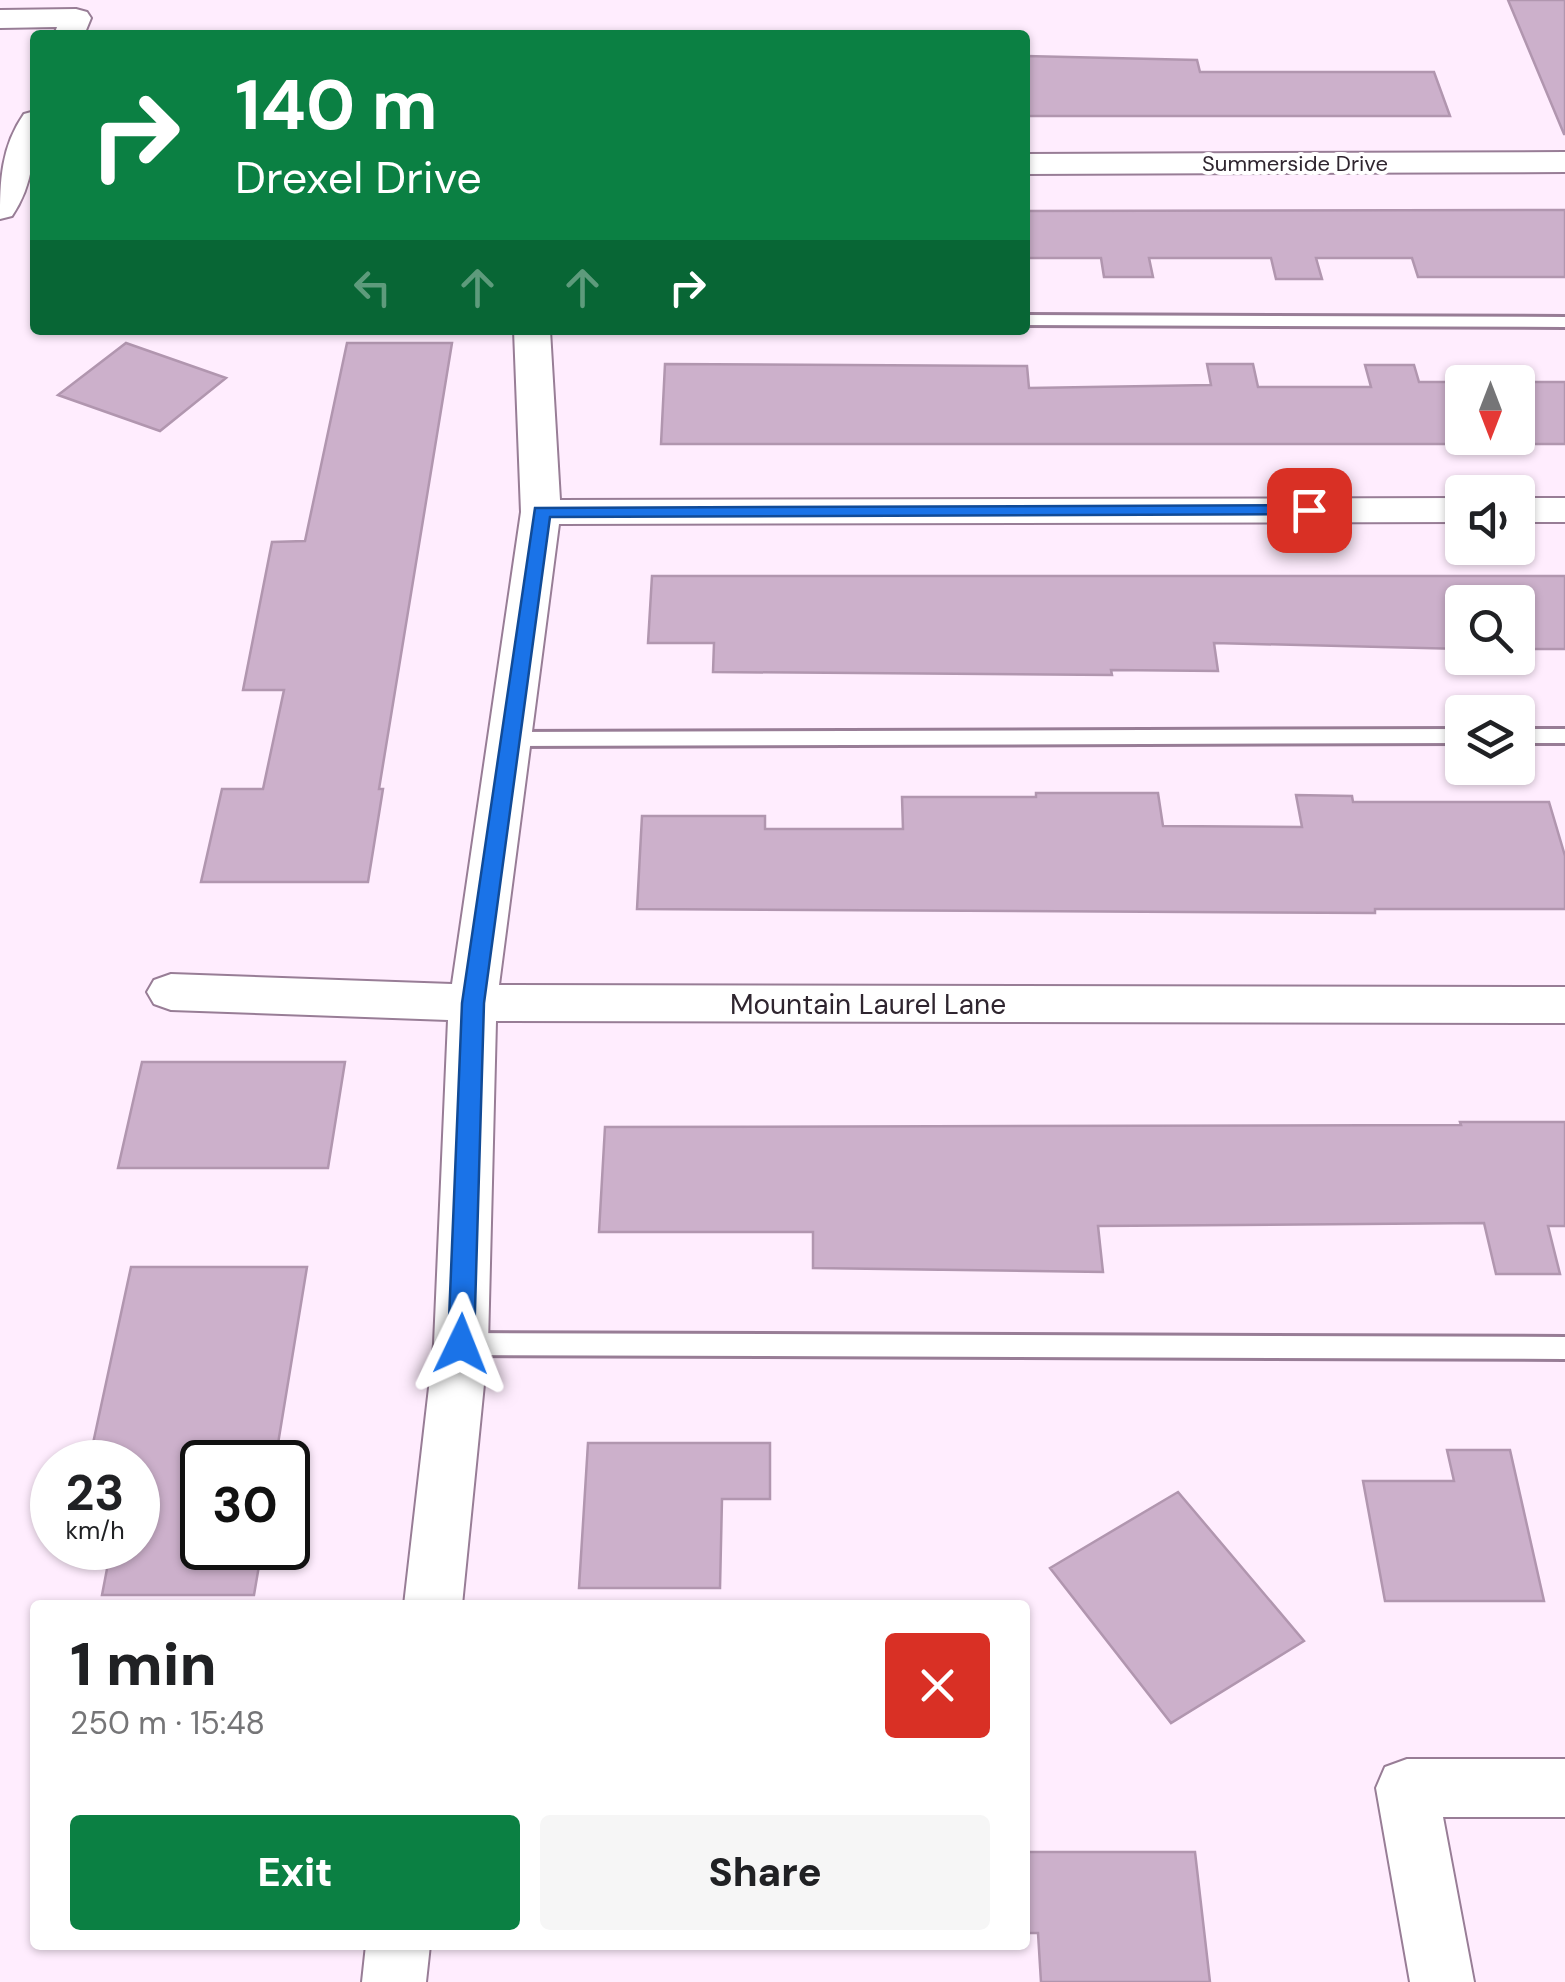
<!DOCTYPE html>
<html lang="en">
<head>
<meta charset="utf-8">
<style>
	:root { --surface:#fff; --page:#f6f6f6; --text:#202124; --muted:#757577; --accent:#0b8043 }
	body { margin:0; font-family:"DM Sans",sans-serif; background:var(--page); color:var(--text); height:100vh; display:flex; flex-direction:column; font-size:38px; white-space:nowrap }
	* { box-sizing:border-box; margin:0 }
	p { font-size:32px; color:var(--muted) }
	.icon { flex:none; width:55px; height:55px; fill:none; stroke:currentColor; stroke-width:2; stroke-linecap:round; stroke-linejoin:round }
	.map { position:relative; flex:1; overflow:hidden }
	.details { position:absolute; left:30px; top:1600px; width:1000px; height:350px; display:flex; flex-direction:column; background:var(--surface); border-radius:10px; box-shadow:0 2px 8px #0004 }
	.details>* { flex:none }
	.guide { position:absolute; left:30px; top:30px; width:1000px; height:305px; border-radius:10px; box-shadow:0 2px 8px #0004; background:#0b8043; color:#fff; overflow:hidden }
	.needle { width:65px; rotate:180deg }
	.controls { position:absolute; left:1445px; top:365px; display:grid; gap:20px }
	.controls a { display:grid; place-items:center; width:90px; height:90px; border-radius:10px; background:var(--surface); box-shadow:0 2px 8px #0004; font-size:50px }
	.speed { position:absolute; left:30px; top:1440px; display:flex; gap:20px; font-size:50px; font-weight:700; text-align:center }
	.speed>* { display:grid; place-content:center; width:130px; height:130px; border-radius:50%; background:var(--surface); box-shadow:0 2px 8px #0004; line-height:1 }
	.speed small { font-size:25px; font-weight:400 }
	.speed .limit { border:5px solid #111; border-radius:15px; background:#fff; color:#111 }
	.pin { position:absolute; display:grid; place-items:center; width:85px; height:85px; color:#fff; margin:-42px; border-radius:20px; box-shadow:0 5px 15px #0006 }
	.me { position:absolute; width:110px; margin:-55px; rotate:2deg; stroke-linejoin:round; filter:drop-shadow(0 0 8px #0008) }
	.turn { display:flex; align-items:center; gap:35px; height:210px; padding:0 40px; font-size:45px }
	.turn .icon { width:130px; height:130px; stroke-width:2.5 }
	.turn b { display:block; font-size:70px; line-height:85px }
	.lanes { display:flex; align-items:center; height:95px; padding:0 40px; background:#0003; justify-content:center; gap:50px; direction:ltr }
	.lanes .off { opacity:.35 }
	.round { display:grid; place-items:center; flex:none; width:105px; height:105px; border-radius:10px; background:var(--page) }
	.summary { display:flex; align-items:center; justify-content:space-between; height:170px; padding:0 40px }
	h1 { font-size:60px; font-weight:800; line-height:75px }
	.primary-button { display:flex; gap:20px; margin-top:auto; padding:20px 40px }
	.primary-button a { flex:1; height:115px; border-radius:10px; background:var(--accent); color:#fff; font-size:40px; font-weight:800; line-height:115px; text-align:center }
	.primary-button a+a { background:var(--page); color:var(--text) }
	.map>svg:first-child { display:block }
</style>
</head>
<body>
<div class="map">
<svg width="1565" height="1982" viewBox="0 0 1565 1982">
	<rect width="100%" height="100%" fill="#ffedfe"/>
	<path fill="#ccb0cb" stroke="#b196af" stroke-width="2.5" fill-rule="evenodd" d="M 1508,0 L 1565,0 L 1565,134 L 1564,134 Z
		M 1025,56 L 1197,60 L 1200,72 L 1434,72 L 1450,116 L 1025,116 Z
		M 1565,210 L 1565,277 L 1418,277 L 1412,258 L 1316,258 L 1322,279 L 1276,279 L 1271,258 L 1149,258 L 1153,277 L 1104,277 L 1101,258 L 1025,258 L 1025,211 Z
		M 126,343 L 226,378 L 160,431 L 58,395 Z
		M 347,343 L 452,343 L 379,789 L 383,789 L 368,882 L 201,882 L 222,789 L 263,789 L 284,690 L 243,690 L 272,542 L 305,541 Z
		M 665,364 L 1027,366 L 1029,388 L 1211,385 L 1207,364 L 1253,364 L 1258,387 L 1371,387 L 1365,365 L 1414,365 L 1419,382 L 1565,382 L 1565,444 L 661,444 ZM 1462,382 L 1518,382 L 1518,438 L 1462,438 Z
		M 652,576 L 1565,576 L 1565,649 L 1518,649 L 1518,602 L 1462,602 L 1462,649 L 1214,643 L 1218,671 L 1111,670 L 1112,675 L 713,672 L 714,643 L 648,643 Z
		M 1036,793 L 1158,793 L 1163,826 L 1302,827 L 1296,795 L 1352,796 L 1353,802 L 1549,802 L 1565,856 L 1565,909 L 1375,909 L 1375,913 L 637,909 L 642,816 L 765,816 L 765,829 L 903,829 L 902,797 L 1036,797 Z
		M 142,1062 L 345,1062 L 328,1168 L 118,1168 Z
		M 1460,1122 L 1565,1122 L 1565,1226 L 1548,1226 L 1560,1274 L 1496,1274 L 1484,1223 L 1098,1226 L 1103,1272 L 813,1268 L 813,1232 L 599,1232 L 605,1127 L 1461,1125 Z
		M 131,1267 L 307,1267 L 275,1462 L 202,1462 L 202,1548 L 262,1548 L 254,1595 L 102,1595 L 111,1548 L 138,1548 L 138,1462 L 89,1462 Z
		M 588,1443 L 770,1443 L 770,1499 L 722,1499 L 720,1588 L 579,1588 Z
		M 1447,1450 L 1510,1450 L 1544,1601 L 1385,1601 L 1363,1481 L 1454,1481 Z
		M 1178,1492 L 1304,1641 L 1171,1723 L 1050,1568 Z
		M 1025,1852 L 1195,1852 L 1210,1982 L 1041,1982 L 1038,1933 L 1025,1933 Z"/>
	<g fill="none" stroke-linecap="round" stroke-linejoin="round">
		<defs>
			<path id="lane" d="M 1025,315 L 1565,317 L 1565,327 L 1025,325 Z
				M 1462,729 L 1462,743 L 509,746 L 499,739 L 509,732 Z
				M 1518,729 L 1565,729 L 1565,743 L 1518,743 Z
				M 461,1333 L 1565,1337 L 1565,1359 L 461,1355 L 452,1352 L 448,1344 L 452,1336 Z"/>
			<path id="street" d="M 76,9 L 87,12 L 91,18 L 84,35 L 54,35 L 57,27 L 0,28 L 0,10 Z
				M 35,111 C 35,149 34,184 12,216 L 0,219 C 0,181 1,147 24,114 Z
				M 1565,152 L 1565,172 L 1025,174 L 1025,154 Z
				M 514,330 L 550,330 L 560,500 L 1462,498 L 1462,522 L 559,524 L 499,985 L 1565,987 L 1565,1023 L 496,1021 L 488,1344 L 462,1605 L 404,1605 L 434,1344 L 448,1020 L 171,1010 L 154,1004 L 147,992 L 154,980 L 171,974 L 452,984 L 521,512 Z
				M 1518,498 L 1565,498 L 1565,522 L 1518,522 Z
				M 1407,1759 L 1565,1759 L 1565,1817 L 1443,1817 L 1474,1982 L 1410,1982 L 1376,1788 L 1385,1767 Z
				M 366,1945 L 430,1945 L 426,1982 L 362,1982 Z"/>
		</defs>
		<use href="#lane" stroke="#987d96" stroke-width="6"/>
		<use href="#street" stroke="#987d96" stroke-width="4"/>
		<use href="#lane" fill="#fff" fill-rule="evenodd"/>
		<use href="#street" fill="#fff" fill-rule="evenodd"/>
	</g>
	<path fill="#1a73e8" stroke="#114b97" stroke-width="2.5" d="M 1309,505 L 1316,506 L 1316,514 L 550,517 L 484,1003 L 474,1344 L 470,1352 L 461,1355 L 452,1352 L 448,1344 L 462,1003 L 535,508 Z"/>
	<g text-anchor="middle" stroke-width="8" stroke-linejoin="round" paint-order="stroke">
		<g font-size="22" fill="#2f252f" stroke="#fff">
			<text x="1295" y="171">Summerside Drive</text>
		</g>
		<g font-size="28" fill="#2f252f" stroke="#fff">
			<text x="868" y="1014">Mountain Laurel Lane</text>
		</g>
	</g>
</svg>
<div class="controls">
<a><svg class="needle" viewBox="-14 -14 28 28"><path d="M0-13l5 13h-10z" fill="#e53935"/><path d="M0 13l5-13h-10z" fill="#757577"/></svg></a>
<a><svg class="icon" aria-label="sound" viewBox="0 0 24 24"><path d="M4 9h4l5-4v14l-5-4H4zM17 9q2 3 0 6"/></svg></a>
<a><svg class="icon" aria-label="search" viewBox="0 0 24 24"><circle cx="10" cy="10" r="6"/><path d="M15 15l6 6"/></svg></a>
<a><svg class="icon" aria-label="layers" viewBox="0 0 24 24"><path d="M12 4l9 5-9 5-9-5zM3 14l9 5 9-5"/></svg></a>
</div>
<div class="speed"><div>23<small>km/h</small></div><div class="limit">30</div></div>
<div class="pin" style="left:1309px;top:510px;background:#d93025"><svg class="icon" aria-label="arrive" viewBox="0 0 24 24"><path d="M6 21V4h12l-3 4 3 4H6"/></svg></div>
<svg class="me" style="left:461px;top:1344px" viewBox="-20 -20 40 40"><path d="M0-17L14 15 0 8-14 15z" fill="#1a73e8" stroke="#fff" stroke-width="4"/></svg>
<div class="guide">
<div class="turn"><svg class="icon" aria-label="right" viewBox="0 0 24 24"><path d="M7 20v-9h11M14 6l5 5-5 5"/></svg><div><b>140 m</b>Drexel Drive</div></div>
<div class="lanes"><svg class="icon off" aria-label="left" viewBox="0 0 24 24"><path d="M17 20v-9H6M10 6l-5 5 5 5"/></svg><svg class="icon off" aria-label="ahead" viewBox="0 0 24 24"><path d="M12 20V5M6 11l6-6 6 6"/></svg><svg class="icon off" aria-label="ahead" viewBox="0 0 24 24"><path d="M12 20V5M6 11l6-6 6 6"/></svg><svg class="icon" aria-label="right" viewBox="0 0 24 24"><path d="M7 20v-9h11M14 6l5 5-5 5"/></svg></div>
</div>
<section class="details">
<div class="summary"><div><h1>1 min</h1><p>250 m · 15:48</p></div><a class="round" style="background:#d93025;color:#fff"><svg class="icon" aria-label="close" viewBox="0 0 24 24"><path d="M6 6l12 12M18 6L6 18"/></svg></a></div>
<div class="primary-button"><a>Exit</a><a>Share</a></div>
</section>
</div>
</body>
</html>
